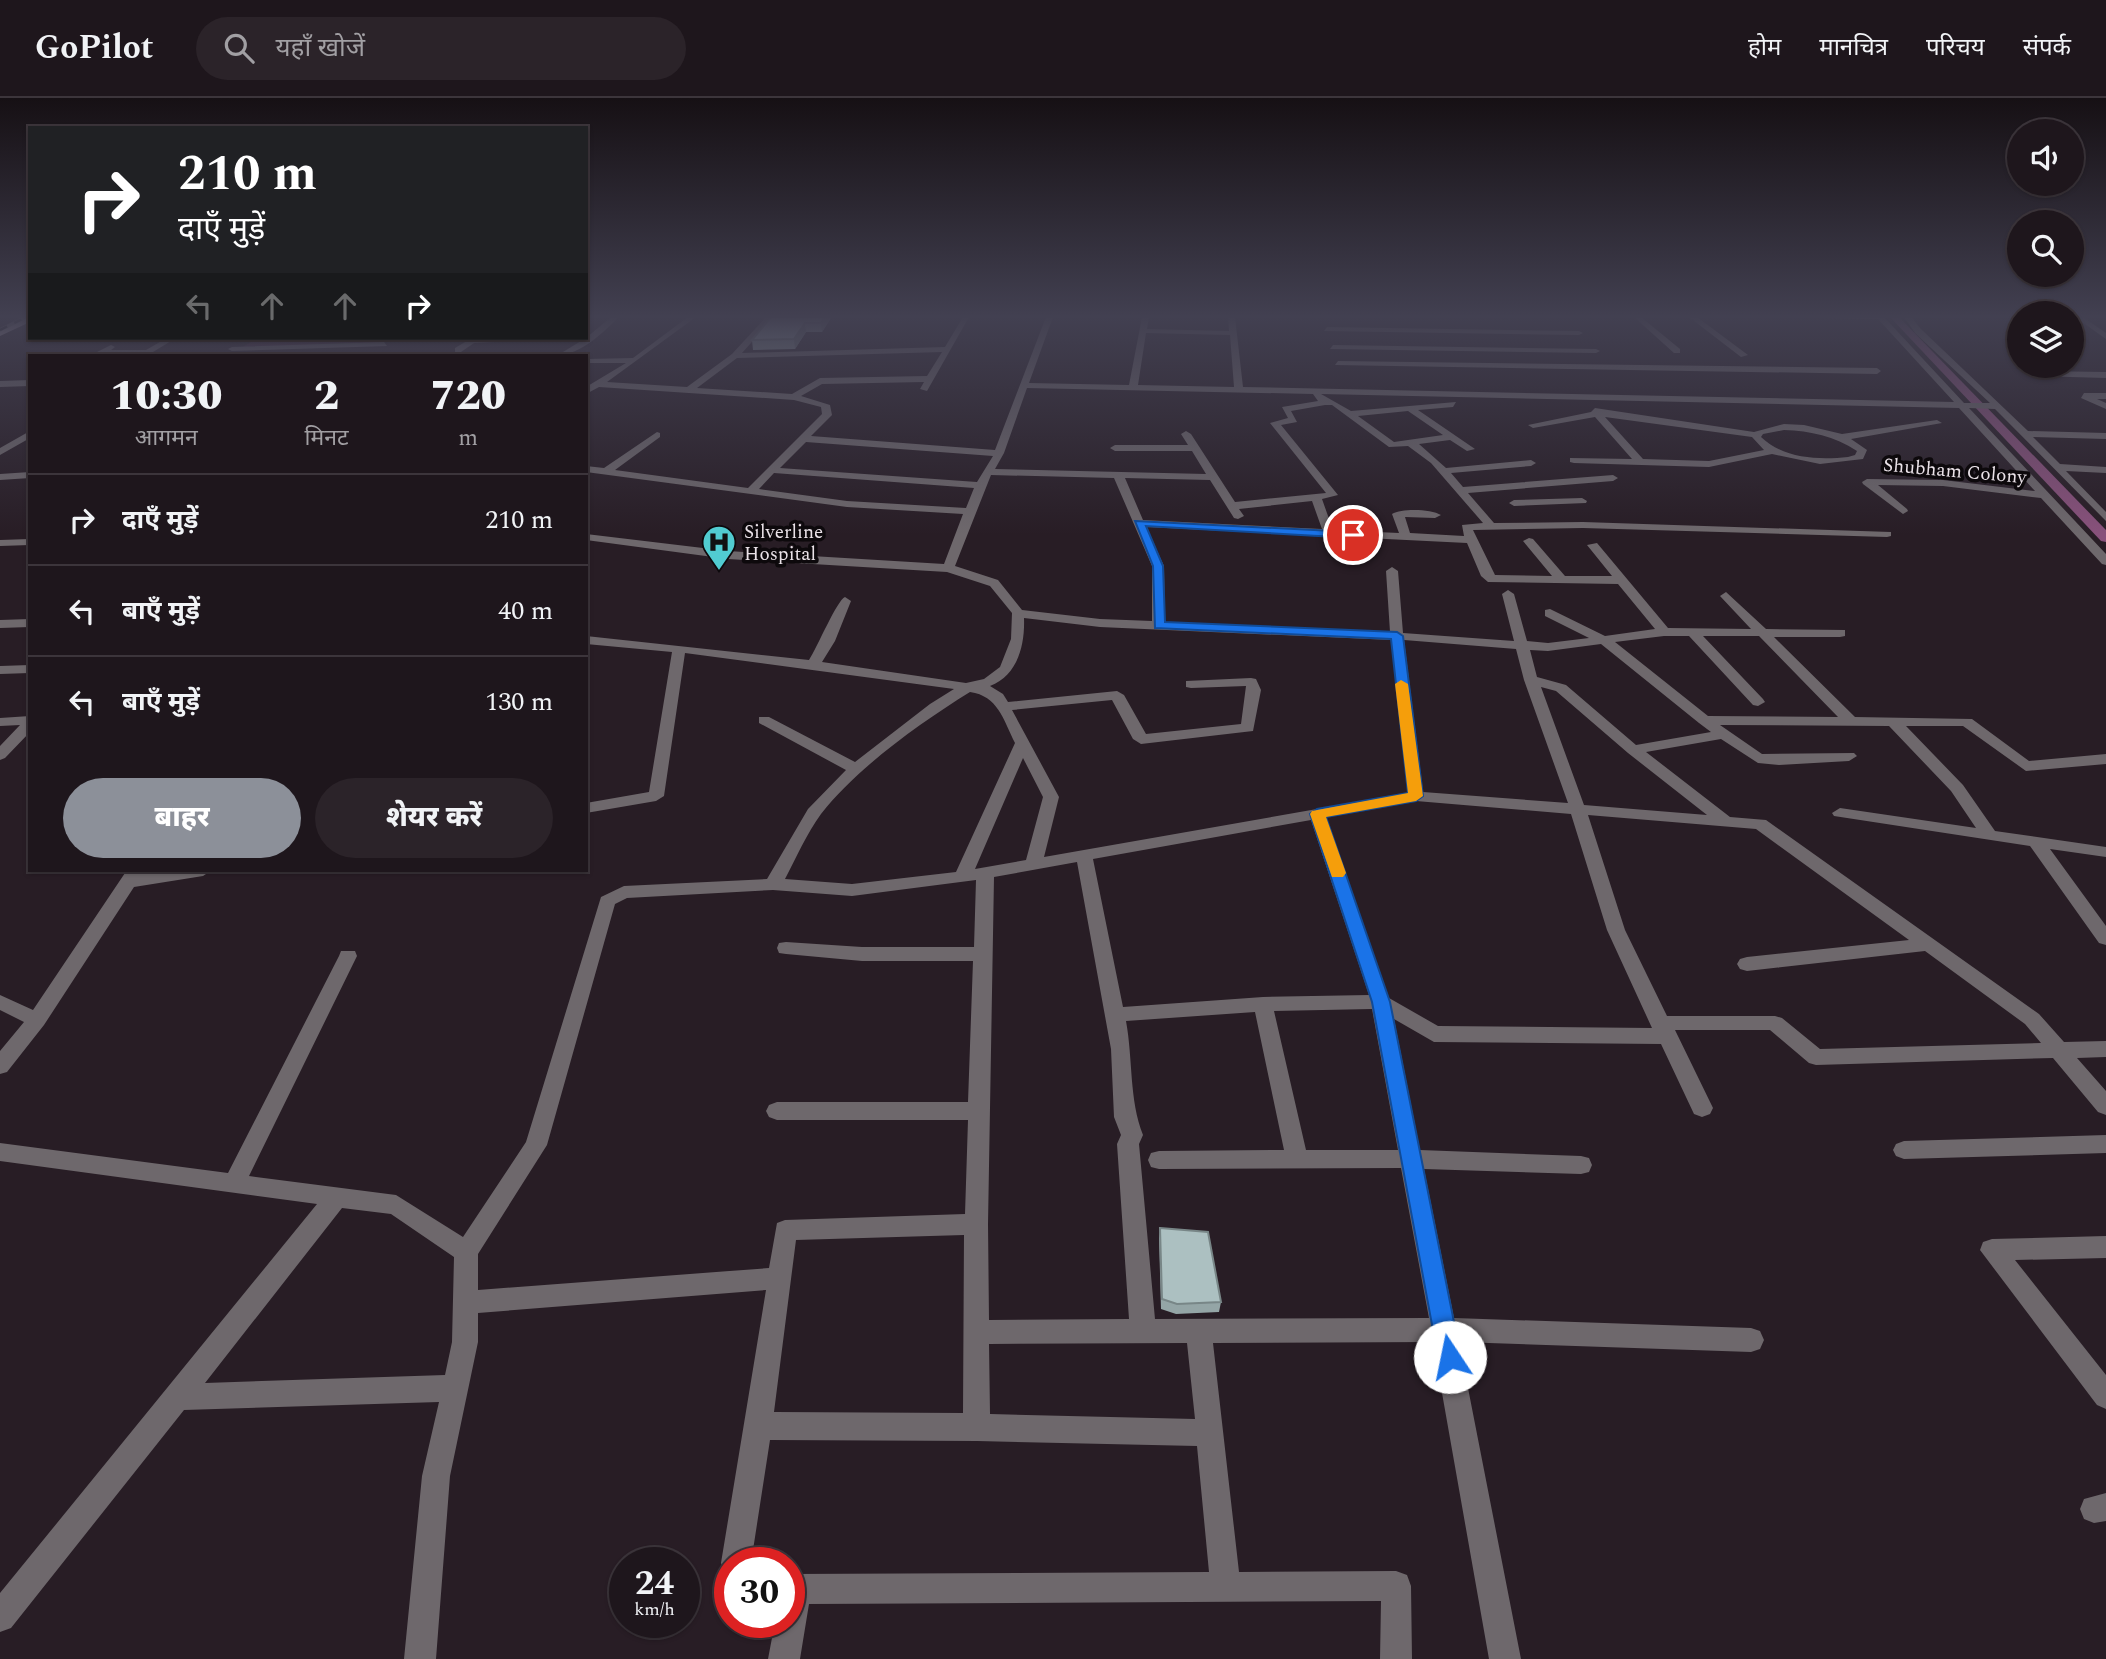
<!DOCTYPE html>
<html lang="hi">
<head>
<meta charset="utf-8">
<style>
	:root { --surface:#1e161c; --page:#2b2329; --text:#f1f3f6; --muted:#a19fa3; --line:#3c353b; --accent:#8c9099 }
	body { margin:0; font-family:Spectral,"Noto Sans Devanagari",serif; background:var(--page); color:var(--text); height:100vh; display:flex; flex-direction:column; font-size:26px; white-space:nowrap }
	* { box-sizing:border-box; margin:0 }
	p { font-size:23px; color:var(--muted) }
	.icon { flex:none; width:38px; height:38px; fill:none; stroke:currentColor; stroke-width:2; stroke-linecap:round; stroke-linejoin:round }
	.map { position:relative; flex:1; overflow:hidden }
	.panel { position:absolute; left:28px; top:256px; width:560px; height:518px; display:flex; flex-direction:column; background:var(--surface); border-radius:0px; box-shadow:0 2px 5px #0004,0 0 0 2px var(--line) }
	.panel>* { flex:none }
	.banner { position:absolute; left:28px; top:28px; width:560px; height:214px; border-radius:0px; box-shadow:0 2px 5px #0004,0 0 0 2px var(--line); background:#202124; color:#fff; overflow:hidden }
	.fabs { position:absolute; left:2007px; top:21px; display:grid; gap:14px }
	.fabs a { display:grid; place-items:center; width:77px; height:77px; border-radius:50%; background:var(--surface); box-shadow:0 2px 5px #0004,0 0 0 2px var(--line); font-size:35px }
	.speed { position:absolute; left:609px; top:1449px; display:flex; gap:14px; font-size:35px; font-weight:700; text-align:center }
	.speed>* { display:grid; place-content:center; width:91px; height:91px; border-radius:50%; background:var(--surface); box-shadow:0 2px 5px #0004,0 0 0 2px var(--line); line-height:1 }
	.speed small { font-size:18px; font-weight:400 }
	.speed .limit { border:10px solid #d22; background:#fff; color:#111 }
	.pin { position:absolute; display:grid; place-items:center; width:60px; height:60px; color:#fff; margin:-30px; border:4px solid #fff; border-radius:50%; box-shadow:0 2px 7px #0007 }
	.me { position:absolute; width:77px; margin:-38px; rotate:349deg; stroke-linejoin:round; filter:drop-shadow(0 0 5px #0008) }
	.turn { display:flex; align-items:center; gap:24px; height:147px; padding:0 35px; font-size:32px }
	.turn .icon { width:91px; height:91px; stroke-width:2.5 }
	.turn b { display:block; font-size:49px; line-height:60px }
	.lanes { display:flex; align-items:center; height:66px; padding:0 35px; background:#0003; justify-content:center; gap:35px; direction:ltr }
	.lanes .off { opacity:.35 }
	.eta { display:flex; justify-content:space-evenly; align-items:center; height:119px; text-align:center }
	.eta b { font-size:42px; font-weight:800; line-height:49px }
	.primary-button { display:flex; gap:14px; margin-top:auto; padding:14px 35px }
	.primary-button a { flex:1; height:80px; border-radius:42px; background:var(--accent); color:#fff; font-size:28px; font-weight:800; line-height:80px; text-align:center }
	.primary-button a+a { background:var(--page); color:var(--text) }
	ul { padding:0; list-style:none }
	li { display:flex; align-items:center; gap:21px; height:91px; padding:0 35px; border-top:2px solid var(--line) }
	li div { flex:1 }
	li b { display:block; font-size:26px }
	li em { font-style:normal }
	header { display:flex; align-items:center; gap:42px; box-sizing:border-box; height:98px; padding:0 35px; background:var(--surface); border-bottom:2px solid var(--line) }
	header strong { font-size:33px }
	nav { display:flex; gap:38px; margin-inline-start:auto; font-size:24px }
	.search { width:490px; height:63px; background:var(--page); display:flex; align-items:center; gap:18px; box-sizing:border-box; padding:0 24px; border-radius:38px; color:var(--muted); font-size:26px }
	.map>svg:first-child { display:block }
</style>
</head>
<body>
<header>
<strong>GoPilot</strong>
<div class="search"><svg class="icon" aria-label="search" viewBox="0 0 24 24"><circle cx="10" cy="10" r="6"/><path d="M15 15l6 6"/></svg>यहाँ खोजें</div>
<nav><a>होम</a><a>मानचित्र</a><a>परिचय</a><a>संपर्क</a></nav>
</header>
<div class="map">
<svg width="2106" height="1561" viewBox="0 0 2106 1561">
	<rect width="100%" height="100%" fill="#281d25"/>
	<path fill="#44243d" d="M 257,240 L 384,240 L 377,245 L 243,249 Z"/>
	<g fill="none" stroke-linecap="round" stroke-linejoin="round">
		<path fill="#88517b" fill-rule="evenodd" d="M 1890,219 L 1899,219 L 2106,432 L 2106,444 L 2101,443 Z"/>
		<path fill="#6e686c" fill-rule="evenodd" d="M 611,219 L 619,219 C 604,234 580,257 558,257 L 586,240 Z
			M 688,219 L 696,219 L 607,284 L 687,289 L 732,256 L 766,219 L 774,219 L 742,255 L 945,249 L 963,219 L 969,219 L 927,293 L 920,291 L 924,284 L 822,286 L 801,298 L 830,307 L 832,317 L 811,338 L 995,352 L 1046,219 L 1053,219 L 1029,285 L 1129,287 L 1142,219 L 1149,219 L 1147,231 L 1229,233 L 1228,219 L 1235,219 L 1243,289 L 1954,304 L 1878,221 L 1746,219 L 1884,219 L 1964,305 L 1990,305 L 1915,235 L 1904,219 L 1911,219 L 1921,231 L 2028,333 L 2106,335 L 2106,341 L 2033,339 L 2060,366 L 2106,369 L 2106,375 L 2066,373 L 2106,414 L 2106,423 L 1995,311 L 1969,310 L 2106,456 L 2106,467 L 2102,466 L 2041,400 L 1943,388 L 1878,387 L 1907,411 L 1908,413 L 1903,416 L 1863,386 L 1862,384 L 1867,381 L 1943,382 L 2035,393 L 1959,310 L 1321,296 L 1351,313 L 1456,304 L 1453,309 L 1418,312 L 1475,351 L 1467,353 L 1450,342 L 1419,346 L 1446,370 L 1531,362 L 1536,365 L 1531,368 L 1451,375 L 1463,389 L 1613,377 L 1618,380 L 1613,383 L 1468,395 L 1494,425 L 1583,424 L 1891,434 L 1891,438 L 1887,439 L 1583,430 L 1473,432 L 1495,477 L 1552,478 L 1523,443 L 1529,440 L 1533,441 L 1565,478 L 1612,478 L 1587,447 L 1597,445 L 1668,530 L 1751,531 L 1720,498 L 1726,494 L 1766,531 L 1845,532 L 1845,538 L 1840,539 L 1774,539 L 1855,619 L 1972,621 L 2029,663 L 2106,656 L 2106,666 L 2026,673 L 1963,628 L 1906,628 L 1963,687 L 1995,733 L 2106,749 L 2106,759 L 2050,751 L 2106,828 L 2106,847 L 2099,845 L 2030,748 L 1834,718 L 1832,715 L 1840,710 L 1976,730 L 1951,693 L 1889,628 L 1720,627 L 1762,656 L 1854,655 L 1857,658 L 1849,663 L 1779,667 L 1758,665 L 1721,641 L 1646,654 L 1730,719 L 1766,722 L 2039,916 L 2064,944 L 2106,943 L 2106,959 L 2077,960 L 2106,993 L 2106,1017 L 2098,1014 L 2053,960 L 1816,967 L 1809,965 L 1770,932 L 1675,932 L 1713,1010 L 1710,1016 L 1702,1019 L 1694,1016 L 1661,946 L 1434,944 L 1394,921 L 1420,1052 L 1581,1058 L 1589,1060 L 1592,1067 L 1589,1074 L 1581,1076 L 1424,1071 L 1454,1220 L 1751,1230 L 1760,1233 L 1764,1242 L 1760,1251 L 1751,1254 L 1459,1244 L 1521,1561 L 1489,1561 L 1433,1244 L 1213,1245 L 1239,1474 L 1396,1473 L 1407,1477 L 1411,1488 L 1412,1561 L 1380,1561 L 1381,1503 L 809,1506 L 800,1561 L 768,1561 L 775,1524 L 789,1524 L 789,1476 L 1209,1474 L 1197,1348 L 977,1343 L 770,1342 L 751,1465 L 730,1465 L 730,1477 L 725,1476 L 721,1465 L 766,1192 L 478,1215 L 478,1244 L 450,1378 L 436,1561 L 404,1561 L 422,1378 L 439,1304 L 184,1312 L 11,1530 L 0,1534 L 0,1495 L 317,1106 L 0,1063 L 0,1045 L 228,1075 L 339,858 L 341,853 L 355,853 L 357,858 L 249,1078 L 396,1097 L 463,1139 L 526,1044 L 601,799 L 624,788 L 767,781 L 808,711 L 846,672 L 759,625 L 759,619 L 769,619 L 855,664 L 930,606 L 954,591 L 685,555 L 664,698 L 656,703 L 586,715 L 586,705 L 649,694 L 672,554 L 586,546 L 586,538 L 809,562 C 817,550 837,502 845,499 L 851,503 L 835,543 L 822,564 L 966,585 L 984,581 L 1000,569 L 1011,541 L 1012,515 L 990,488 L 947,474 L 728,461 L 586,442 L 586,436 L 728,453 L 944,466 L 963,416 L 847,409 L 586,374 L 586,368 L 604,370 L 657,334 L 660,335 L 660,339 L 615,372 L 748,390 L 822,316 L 821,309 L 794,302 L 599,289 L 586,296 L 586,289 L 626,265 L 586,265 L 586,261 L 633,260 ZM 1146,235 L 1230,237 L 1234,289 L 1138,287 ZM 942,254 L 927,278 L 820,280 L 792,296 L 697,290 L 737,260 ZM 1027,290 L 1313,296 L 1318,303 L 1282,309 L 1288,320 L 1270,325 L 1326,395 L 1235,404 L 1191,336 L 1186,333 L 1181,336 L 1188,347 L 1115,347 L 1110,350 L 1115,353 L 1192,353 L 1206,376 L 995,371 L 1004,355 ZM 1325,307 L 1332,307 L 1389,349 L 1408,348 L 1431,365 L 1483,425 L 1462,427 L 1464,438 L 1410,435 L 1405,419 L 1435,420 L 1441,417 C 1431,411 1402,410 1392,416 L 1399,435 L 1333,432 L 1322,401 L 1338,397 L 1281,327 L 1297,324 L 1291,313 ZM 1408,313 L 1443,337 L 1394,344 L 1358,318 ZM 806,344 L 993,358 L 977,384 L 780,370 ZM 774,375 L 974,390 L 966,410 L 847,403 L 759,391 ZM 991,377 L 1114,380 L 1152,468 L 1152,523 L 1100,521 L 1022,512 L 998,482 L 955,468 ZM 1125,380 L 1210,382 L 1234,420 L 1238,421 L 1244,418 L 1239,411 L 1312,403 L 1322,431 L 1143,422 ZM 1146,429 L 1467,445 L 1481,478 L 1488,484 L 1618,486 L 1655,531 L 1605,538 L 1550,511 L 1545,512 L 1545,518 L 1589,540 L 1548,545 L 1527,543 L 1514,496 L 1508,492 L 1502,496 L 1514,543 L 1403,535 L 1398,473 L 1392,469 L 1386,473 L 1390,534 L 1165,524 L 1164,468 ZM 1024,520 L 1100,529 L 1391,542 L 1408,695 L 1044,759 L 1059,699 L 1012,612 L 1112,602 L 1133,641 L 1141,646 L 1253,633 L 1261,592 L 1256,581 L 1251,580 L 1186,583 L 1186,589 L 1191,590 L 1246,588 L 1241,626 L 1146,636 L 1124,597 L 1117,593 L 1008,604 L 1003,596 L 990,588 C 1018,577 1025,547 1024,520 ZM 1664,538 L 1689,538 L 1753,607 L 1758,608 L 1765,604 L 1763,601 L 1703,538 L 1759,538 L 1838,619 L 1708,618 L 1615,544 ZM 1404,542 L 1516,551 L 1524,582 L 1568,705 L 1423,694 ZM 1601,546 L 1699,625 L 1711,634 L 1636,647 L 1566,587 L 1537,579 L 1530,552 L 1548,553 ZM 1541,589 L 1556,593 L 1628,655 L 1707,717 L 1584,707 ZM 970,594 C 998,598 1003,621 1015,645 L 956,774 L 852,786 L 785,781 C 796,760 807,735 821,716 C 858,669 920,625 970,594 ZM 1023,660 L 1043,699 L 1026,762 L 975,771 ZM 1416,703 L 1571,716 L 1607,832 L 1652,930 L 1438,928 L 1389,900 L 1326,719 ZM 1588,717 L 1756,731 L 1909,842 L 1747,859 L 1740,861 L 1737,866 L 1740,871 L 1747,873 L 1925,853 L 2025,926 L 2041,945 L 1820,951 L 1782,920 L 1775,918 L 1667,918 L 1625,832 ZM 1311,722 L 1369,897 L 1263,899 L 1123,909 L 1093,761 ZM 1077,764 L 1111,951 L 1114,1019 L 1121,1037 L 1117,1046 L 1129,1221 L 989,1222 L 988,1126 L 994,779 ZM 976,782 L 974,849 L 862,849 L 786,844 L 779,845 L 777,850 L 779,855 L 786,856 L 862,863 L 973,863 L 968,1004 L 777,1004 L 769,1007 L 766,1013 L 769,1019 L 777,1022 L 968,1022 L 965,1116 L 785,1122 L 777,1125 L 769,1170 L 478,1192 L 478,1156 L 547,1047 L 615,806 L 627,800 L 773,792 L 852,798 ZM 1372,911 L 1398,1052 L 1306,1052 L 1274,913 ZM 1255,914 L 1284,1052 L 1159,1053 L 1151,1055 L 1148,1062 L 1151,1069 L 1159,1071 L 1401,1070 L 1429,1220 L 1155,1221 L 1139,1046 L 1143,1037 C 1129,1002 1133,961 1126,923 ZM 342,1110 L 391,1116 L 454,1159 L 452,1244 L 445,1277 L 205,1285 ZM 964,1137 L 963,1315 L 774,1314 L 796,1142 ZM 1187,1245 L 1195,1321 L 990,1316 L 989,1246 Z
			M 1634,219 L 1641,219 L 1680,251 L 1680,255 L 1674,255 Z
			M 1689,219 L 1697,219 L 1748,257 L 1741,259 Z
			M 2075,219 L 2083,219 L 2106,235 L 2106,241 Z
			M 1327,229 L 1579,233 L 1583,235 L 1579,237 L 1324,233 Z
			M 167,240 L 176,240 L 148,257 L 95,255 L 111,247 L 115,249 L 111,252 L 146,252 Z
			M 472,240 L 575,240 L 474,245 L 461,254 L 455,254 L 455,250 Z
			M 384,244 L 387,248 L 232,253 L 228,251 L 232,249 Z
			M 1333,247 L 1596,251 L 1600,253 L 1596,255 L 1330,251 Z
			M 1338,263 L 1877,270 L 1881,273 L 1877,276 L 1335,267 Z
			M 2039,273 L 2106,274 L 2106,280 L 2036,278 Z
			M 30,282 L 30,288 L 0,289 L 0,283 Z
			M 2084,295 L 2106,295 L 2106,301 L 2097,301 L 2106,305 L 2106,311 L 2081,300 Z
			M 1595,310 L 1754,334 L 1784,326 L 1804,327 L 1842,336 L 1937,322 L 1942,325 L 1851,341 L 1867,352 L 1863,361 L 1820,366 L 1772,356 L 1709,369 L 1574,365 L 1570,364 L 1570,360 L 1632,361 L 1595,319 L 1533,330 L 1528,327 L 1591,314 ZM 1605,319 L 1752,339 L 1764,352 L 1709,363 L 1643,361 ZM 1784,332 C 1811,333 1834,338 1857,353 L 1855,357 L 1848,359 C 1819,362 1784,361 1761,339 L 1763,336 Z
			M 30,333 L 30,340 L 0,357 L 0,350 Z
			M 30,374 L 30,380 L 0,382 L 0,376 Z
			M 1582,400 L 1587,403 L 1586,405 L 1514,408 L 1509,405 L 1514,402 Z
			M 30,441 L 30,447 L 0,448 L 0,442 Z
			M 30,521 L 30,529 L 0,530 L 0,522 Z
			M 30,567 L 30,575 L 0,576 L 0,568 Z
			M 30,618 L 30,634 L 5,660 L 0,662 L 0,648 L 20,627 L 0,628 L 0,620 Z
			M 127,772 L 145,772 L 142,776 L 170,772 L 212,772 L 203,778 L 134,789 L 44,927 L 7,974 L 0,976 L 0,953 L 24,924 L 0,912 L 0,897 L 33,912 Z
			M 2106,1037 L 2106,1055 L 1904,1061 L 1896,1058 L 1893,1052 L 1896,1046 L 1904,1043 Z
			M 2106,1138 L 2106,1160 L 2015,1162 L 2106,1277 L 2106,1311 L 2097,1307 L 1980,1152 L 1983,1144 L 1992,1141 Z
			M 2106,1395 L 2106,1423 L 2094,1425 L 2084,1421 L 2080,1411 L 2084,1401 Z"/>
		<path fill="#ddced9" fill-rule="evenodd" d="M 26,219 L 30,219 L 30,224 L 0,238 L 0,231 Z"/>
		<defs>
			<path id="rail" d="M 0,232 L 26,219"/>
		</defs>
		<use href="#rail" stroke="#a69da3" stroke-width="3.5"/>
		<use href="#rail" stroke="#0d090c" stroke-width="2.5" stroke-dasharray="8" stroke-linecap="butt"/>
	</g>
	<path fill="#94a5a6" d="M 771,219 L 831,220 L 822,234 L 806,234 L 795,251 L 753,252 L 752,242 Z
		M 1160,1130 L 1221,1204 L 1219,1214 L 1176,1216 L 1161,1211 L 1159,1140 Z"/>
	<path fill="#788687" d="M 825,219 L 831,219 L 831,220 L 822,234 L 821,225 Z
		M 805,225 L 806,234 L 795,251 L 794,241 Z"/>
	<path fill="#acc0c1" stroke="#788687" stroke-width="2" d="M 771,219 L 825,219 L 821,225 L 805,225 L 794,241 L 752,242 Z
		M 1160,1130 L 1208,1134 L 1221,1204 L 1177,1206 L 1162,1201 Z"/>
	<linearGradient id="sky" x2="0" y2="1"><stop stop-color="#161014"/><stop offset="0.5" stop-color="#424051"/><stop offset="1" stop-color="#424051" stop-opacity="0"/></linearGradient>
	<rect width="2106" height="437" fill="url(#sky)"/>
	<path fill="#1a73e8" stroke="#114b97" stroke-width="2" d="M 1135,423 L 1353,434 L 1358,437 L 1353,440 L 1146,428 L 1163,468 L 1165,524 L 1397,534 L 1403,538 L 1423,698 L 1416,703 L 1326,719 L 1390,904 L 1461,1259 L 1458,1267 L 1450,1270 L 1441,1267 L 1438,1259 L 1372,904 L 1310,716 L 1317,711 L 1408,695 L 1391,541 L 1155,530 L 1153,468 Z"/>
	<path fill="#f59e0b" d="M 1401,582 L 1408,586 L 1423,698 L 1416,703 L 1326,719 L 1346,775 L 1343,779 L 1332,779 L 1310,716 L 1312,713 L 1408,695 L 1395,586 Z"/>
	<defs>
		<symbol id="hospital-pin" viewBox="-11 -11 22 30"><path d="M0 17L-7.5 6A9.5 9.5 0 1 1 7.5 6Z" fill="#51ccd1" stroke="#0d090c"/><path d="M-5-5h3v3.5h4V-5h3V5h-3V1.5h-4V5h-3Z" fill="#111"/></symbol>
	</defs>
	<g fill-rule="evenodd">
		<use href="#hospital-pin" x="700" y="425" width="38" height="52"/>
	</g>
	<g text-anchor="middle" stroke-width="7" stroke-linejoin="round" paint-order="stroke">
		<g font-size="19" fill="#eae2e8" stroke="#0d090c">
			<text transform="translate(1955 372) rotate(5)" y="7">Shubham Colony</text>
		</g>
		<g font-size="19" fill="#eae2e8" stroke="#0d090c" text-anchor="start">
			<text x="744" y="440">Silverline<tspan x="744" dy="22">Hospital</tspan></text>
		</g>
	</g>
</svg>
<div class="fabs">
<a><svg class="icon" aria-label="sound" viewBox="0 0 24 24"><path d="M4 9h4l5-4v14l-5-4H4zM17 9q2 3 0 6"/></svg></a>
<a><svg class="icon" aria-label="search" viewBox="0 0 24 24"><circle cx="10" cy="10" r="6"/><path d="M15 15l6 6"/></svg></a>
<a><svg class="icon" aria-label="layers" viewBox="0 0 24 24"><path d="M12 4l9 5-9 5-9-5zM3 14l9 5 9-5"/></svg></a>
</div>
<div class="speed"><div>24<small>km/h</small></div><div class="limit">30</div></div>
<div class="pin" style="left:1353px;top:437px;background:#d93025"><svg class="icon" aria-label="arrive" viewBox="0 0 24 24"><path d="M6 21V4h12l-3 4 3 4H6"/></svg></div>
<svg class="me" style="left:1450px;top:1259px" viewBox="-20 -20 40 40"><circle r="19" fill="#fff"/><path d="M0-13L10 11 0 6-10 11z" fill="#1a73e8"/></svg>
<div class="banner">
<div class="turn"><svg class="icon" aria-label="right" viewBox="0 0 24 24"><path d="M7 20v-9h11M14 6l5 5-5 5"/></svg><div><b>210 m</b>दाएँ मुड़ें</div></div>
<div class="lanes"><svg class="icon off" aria-label="left" viewBox="0 0 24 24"><path d="M17 20v-9H6M10 6l-5 5 5 5"/></svg><svg class="icon off" aria-label="ahead" viewBox="0 0 24 24"><path d="M12 20V5M6 11l6-6 6 6"/></svg><svg class="icon off" aria-label="ahead" viewBox="0 0 24 24"><path d="M12 20V5M6 11l6-6 6 6"/></svg><svg class="icon" aria-label="right" viewBox="0 0 24 24"><path d="M7 20v-9h11M14 6l5 5-5 5"/></svg></div>
</div>
<section class="panel">
<div class="eta">
<div><b>10:30</b><p>आगमन</p></div>
<div><b>2</b><p>मिनट</p></div>
<div><b>720</b><p>m</p></div>
</div>
<ul>
<li><svg class="icon" aria-label="right" viewBox="0 0 24 24"><path d="M7 20v-9h11M14 6l5 5-5 5"/></svg><div><b>दाएँ मुड़ें</b></div><em>210 m</em></li>
<li><svg class="icon" aria-label="left" viewBox="0 0 24 24"><path d="M17 20v-9H6M10 6l-5 5 5 5"/></svg><div><b>बाएँ मुड़ें</b></div><em>40 m</em></li>
<li><svg class="icon" aria-label="left" viewBox="0 0 24 24"><path d="M17 20v-9H6M10 6l-5 5 5 5"/></svg><div><b>बाएँ मुड़ें</b></div><em>130 m</em></li>
</ul>
<div class="primary-button"><a>बाहर</a><a>शेयर करें</a></div>
</section>
</div>
</body>
</html>
